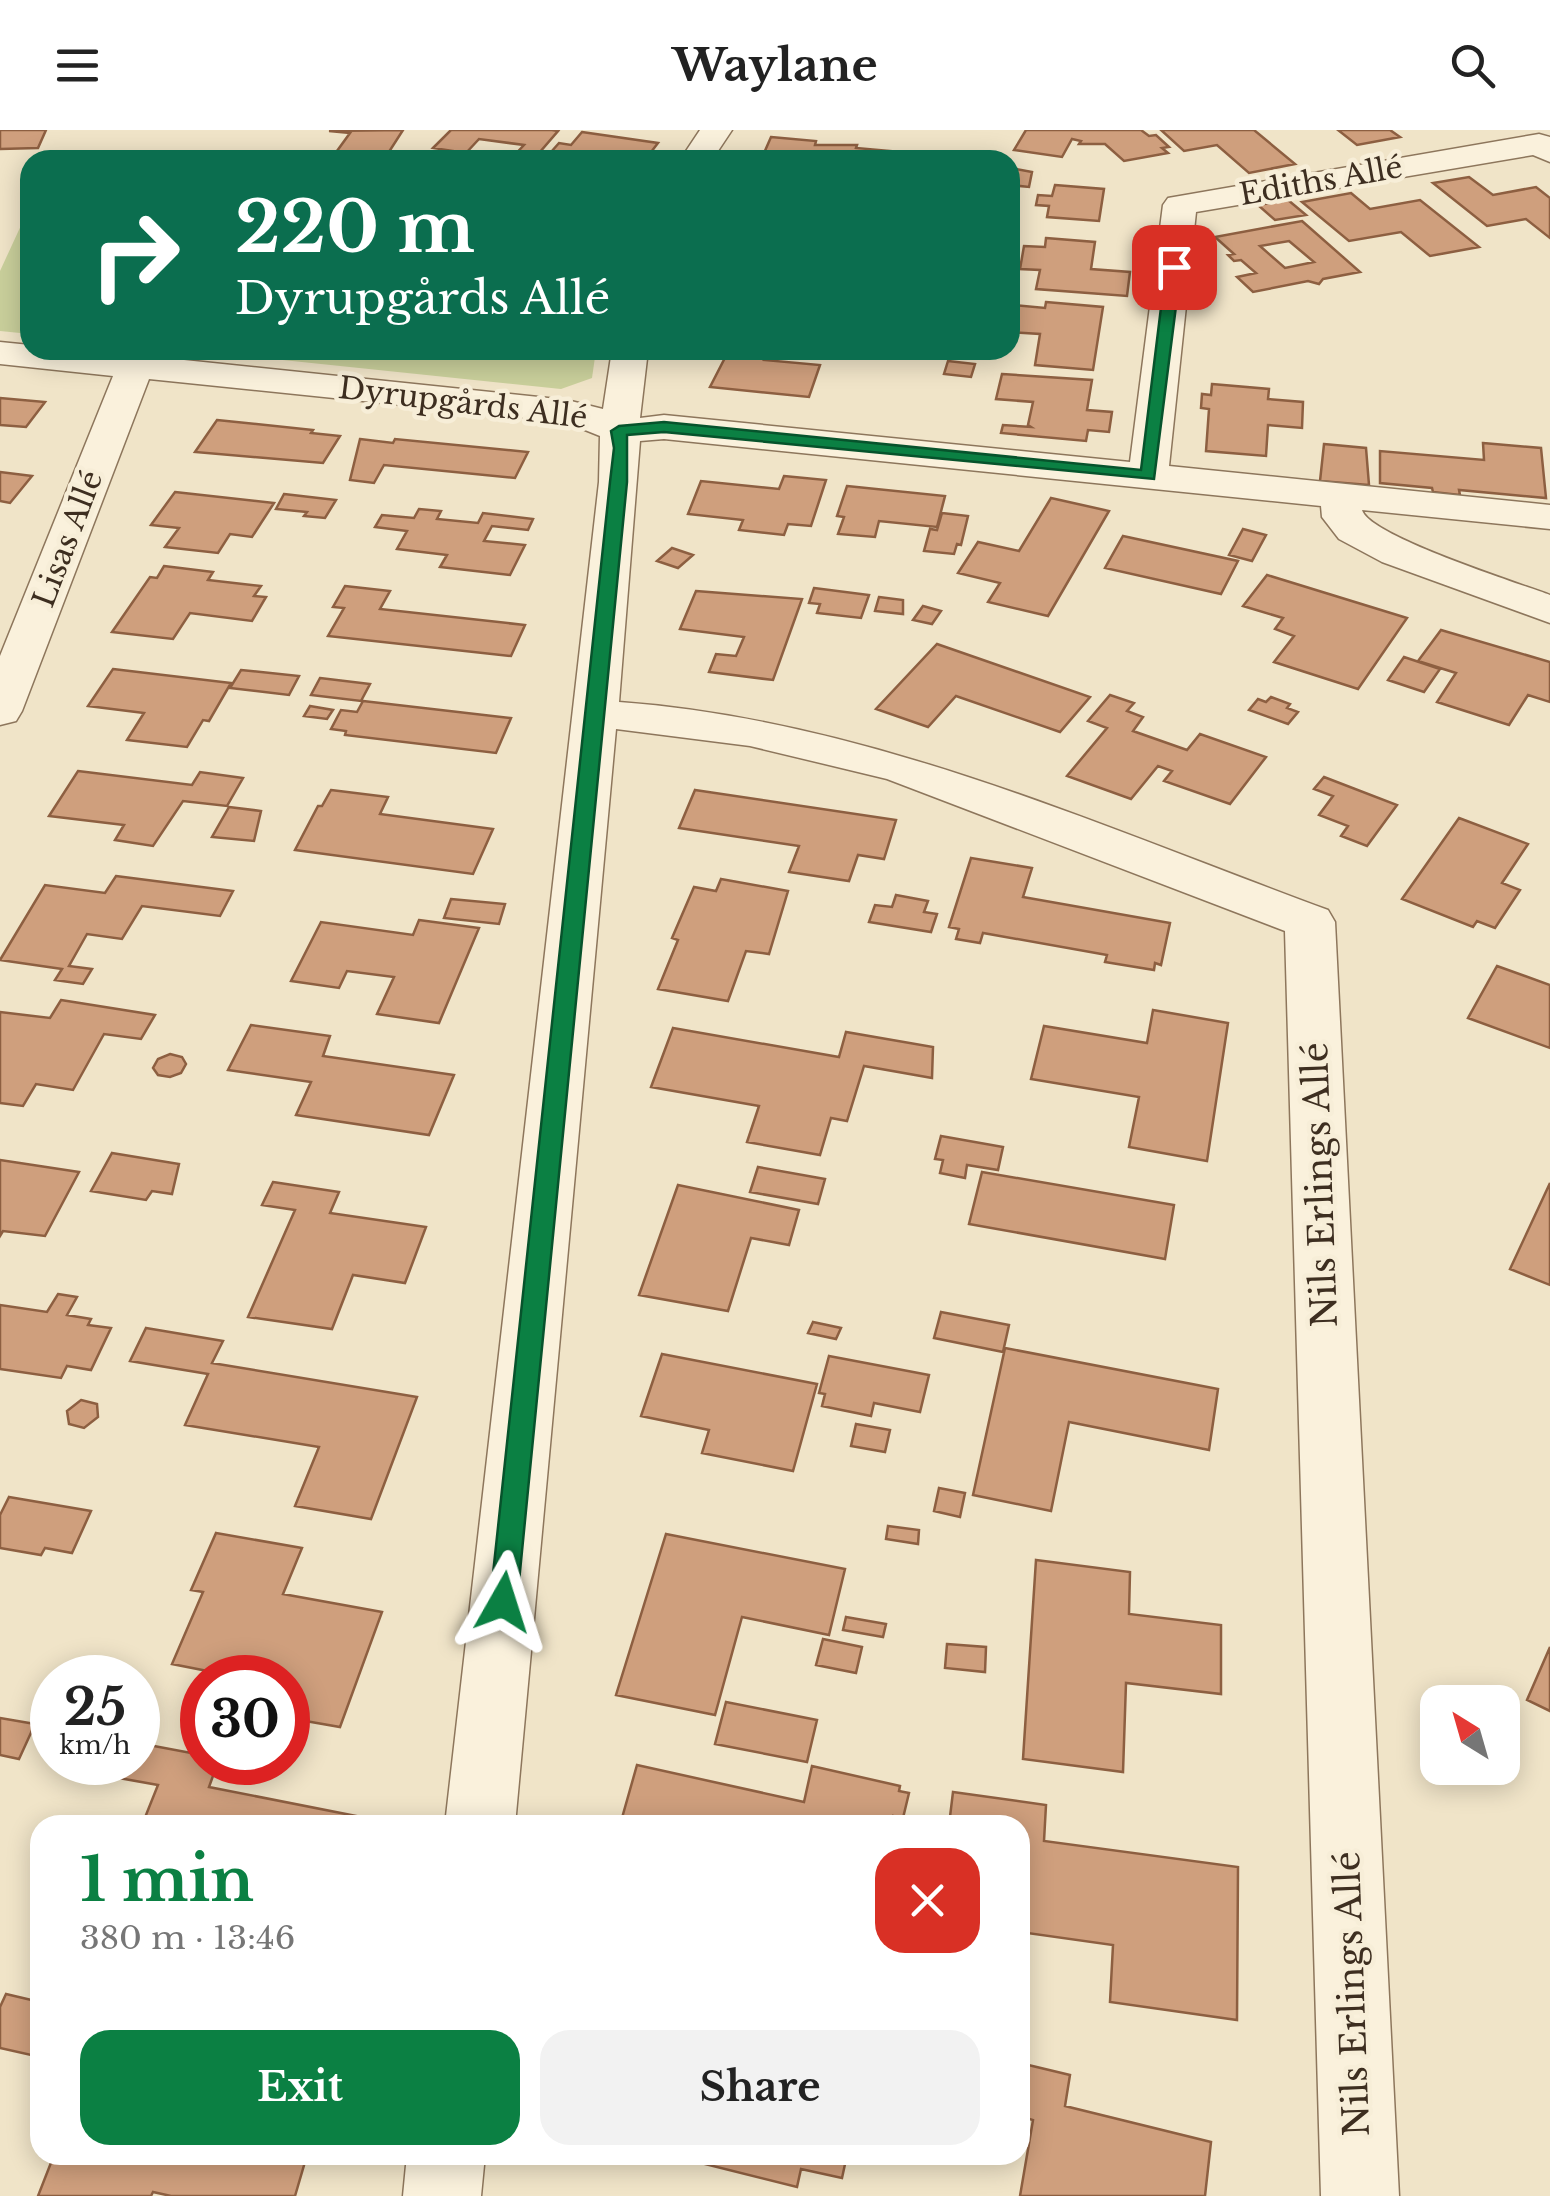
<!DOCTYPE html>
<html lang="en">
<head>
<meta charset="utf-8">
<style>
	:root { --surface:#fff; --page:#f2f2f2; --text:#222; --muted:#767676; --accent:#0b8043 }
	body { margin:0; font-family:"Libre Baskerville",serif; background:var(--page); color:var(--text); height:100vh; display:flex; flex-direction:column; font-size:38px; white-space:nowrap }
	* { box-sizing:border-box; margin:0 }
	p { font-size:32px; color:var(--muted) }
	.icon { flex:none; width:55px; height:55px; fill:none; stroke:currentColor; stroke-width:2; stroke-linecap:round; stroke-linejoin:round }
	.map { position:relative; flex:1; overflow:hidden }
	.side { position:absolute; left:30px; top:1685px; width:1000px; height:350px; display:flex; flex-direction:column; background:var(--surface); border-radius:30px; box-shadow:0 5px 25px #0003 }
	.side>* { flex:none }
	.banner { position:absolute; left:20px; top:20px; width:1000px; height:210px; border-radius:30px; box-shadow:0 5px 25px #0003; background:#0b6e4f; color:#fff; overflow:hidden }
	.needle { width:65px; rotate:323deg }
	.tools { position:absolute; left:1420px; top:1555px; display:grid; gap:20px }
	.tools a { display:grid; place-items:center; width:100px; height:100px; border-radius:20px; background:var(--surface); box-shadow:0 5px 25px #0003; font-size:50px }
	.speed { position:absolute; left:30px; top:1525px; display:flex; gap:20px; font-size:50px; font-weight:700; text-align:center }
	.speed>* { display:grid; place-content:center; width:130px; height:130px; border-radius:50%; background:var(--surface); box-shadow:0 5px 25px #0003; line-height:1 }
	.speed small { font-size:25px; font-weight:400 }
	.speed .limit { border:15px solid #d22; background:#fff; color:#111 }
	.pin { position:absolute; display:grid; place-items:center; width:85px; height:85px; color:#fff; margin:-42px; border-radius:20px; box-shadow:0 5px 15px #0006 }
	.me { position:absolute; width:110px; margin:-55px; rotate:6deg; stroke-linejoin:round; filter:drop-shadow(0 0 8px #0008) }
	.turn { display:flex; align-items:center; gap:35px; height:210px; padding:0 50px; font-size:45px }
	.turn .icon { width:130px; height:130px; stroke-width:2.5 }
	.turn b { display:block; font-size:70px; line-height:85px }
	.round { display:grid; place-items:center; flex:none; width:105px; height:105px; border-radius:30px; background:var(--page) }
	.overview { display:flex; align-items:center; justify-content:space-between; height:170px; padding:0 50px }
	h1 { font-size:60px; font-weight:700; line-height:75px; color:var(--accent) }
	.cta { display:flex; gap:20px; margin-top:auto; padding:20px 50px }
	.cta a { flex:1; height:115px; border-radius:30px; background:var(--accent); color:#fff; font-size:40px; font-weight:700; line-height:115px; text-align:center }
	.cta a+a { background:var(--page); color:var(--text) }
	header { display:flex; justify-content:space-between; align-items:center; height:130px; padding:0 50px; background:var(--surface); font-size:45px; font-weight:700 }
	.map>svg:first-child { display:block }
</style>
</head>
<body>
<header><svg class="icon" aria-label="menu" viewBox="0 0 24 24"><path d="M4 6h16M4 12h16M4 18h16"/></svg>Waylane<svg class="icon" aria-label="search" viewBox="0 0 24 24"><circle cx="10" cy="10" r="6"/><path d="M15 15l6 6"/></svg></header>
<div class="map">
<svg width="1550" height="2066" viewBox="0 0 1550 2066">
	<rect width="100%" height="100%" fill="#f0e4c8"/>
	<path fill="#c9cf9b" d="M 30,76 L 30,204 L 0,201 L 0,141 Z
		M 188,220 L 596,220 L 592,248 L 561,259 Z"/>
	<path fill="#cf9f7d" stroke="#8d5f41" stroke-width="2.5" fill-rule="evenodd" d="M 0,0 L 46,0 L 38,18 L 0,19 Z
		M 403,0 L 387,25 L 337,21 L 350,3 L 329,1 Z
		M 451,0 L 552,0 L 558,1 L 533,30 L 510,30 L 524,15 L 479,9 L 466,23 L 433,18 Z
		M 1026,0 L 1141,0 L 1149,6 L 1156,5 L 1169,17 L 1162,18 L 1168,23 L 1124,31 L 1105,14 L 1079,14 L 1081,11 L 1072,9 L 1062,27 L 1014,20 Z
		M 1161,0 L 1254,0 L 1295,34 L 1249,43 L 1217,15 L 1184,21 Z
		M 1338,0 L 1390,0 L 1400,7 L 1357,15 Z
		M 582,2 L 658,13 L 645,30 L 567,24 L 562,30 L 544,30 L 559,13 L 571,15 Z
		M 771,7 L 816,11 L 815,15 L 857,15 L 856,18 L 902,22 L 899,30 L 761,30 Z
		M 1010,38 L 1032,42 L 1029,57 L 1010,55 Z
		M 1469,47 L 1493,65 L 1536,57 L 1550,68 L 1550,108 L 1526,89 L 1487,96 L 1433,53 Z
		M 1055,55 L 1104,59 L 1099,91 L 1047,87 L 1049,76 L 1036,75 L 1038,65 L 1052,66 Z
		M 1351,63 L 1370,79 L 1420,70 L 1479,117 L 1430,126 L 1401,102 L 1349,111 L 1302,72 Z
		M 1288,70 L 1306,85 L 1275,90 L 1258,75 Z
		M 1302,91 L 1360,142 L 1323,149 L 1319,154 L 1308,151 L 1253,162 L 1237,147 L 1256,143 L 1241,130 L 1234,131 L 1228,125 L 1234,124 L 1215,107 ZM 1289,111 L 1314,132 L 1285,138 L 1260,116 Z
		M 1046,108 L 1095,112 L 1091,139 L 1130,142 L 1127,166 L 1036,159 L 1040,140 L 1020,139 L 1024,116 L 1045,117 Z
		M 1046,172 L 1103,177 L 1093,240 L 1035,235 L 1040,204 L 1010,202 L 1012,175 L 1045,178 Z
		M 729,220 L 768,220 L 764,230 L 820,235 L 809,267 L 710,257 Z
		M 948,231 L 975,234 L 971,247 L 944,244 Z
		M 1002,244 L 1092,250 L 1087,280 L 1112,282 L 1109,302 L 1088,300 L 1086,311 L 1001,303 L 1003,295 L 1031,297 L 1028,295 L 1033,272 L 996,269 Z
		M 1212,254 L 1269,259 L 1268,269 L 1303,272 L 1302,298 L 1268,295 L 1266,326 L 1206,321 L 1209,279 L 1201,278 L 1202,264 L 1211,265 Z
		M 0,268 L 45,272 L 26,297 L 0,295 Z
		M 217,290 L 313,300 L 311,303 L 340,306 L 323,333 L 195,322 Z
		M 360,309 L 393,313 L 395,309 L 528,322 L 515,348 L 384,335 L 374,353 L 350,350 Z
		M 1483,313 L 1541,318 L 1546,368 L 1459,360 L 1460,365 L 1433,362 L 1432,358 L 1380,353 L 1380,321 L 1484,330 Z
		M 1324,314 L 1366,318 L 1369,355 L 1320,351 Z
		M 0,342 L 32,346 L 10,373 L 0,371 Z
		M 784,346 L 826,350 L 811,396 L 788,394 L 784,405 L 739,400 L 743,390 L 688,384 L 701,351 L 779,359 Z
		M 847,356 L 945,366 L 937,397 L 879,391 L 875,407 L 838,404 L 844,387 L 837,386 Z
		M 175,362 L 274,373 L 252,407 L 230,404 L 218,423 L 165,417 L 179,398 L 151,395 Z
		M 284,364 L 336,370 L 325,388 L 304,386 L 307,382 L 276,379 Z
		M 1051,368 L 1109,381 L 1048,486 L 988,472 L 1000,453 L 958,443 L 978,412 L 1019,421 Z
		M 419,379 L 441,381 L 437,389 L 478,393 L 483,383 L 533,389 L 528,400 L 492,396 L 484,411 L 525,415 L 510,445 L 440,437 L 447,425 L 397,419 L 407,401 L 375,397 L 382,385 L 414,388 Z
		M 942,383 L 968,386 L 961,415 L 957,414 L 954,424 L 924,421 L 930,399 L 937,400 Z
		M 1243,399 L 1266,405 L 1252,431 L 1229,425 Z
		M 1123,406 L 1238,431 L 1221,464 L 1105,438 Z
		M 672,418 L 693,425 L 678,438 L 657,431 Z
		M 164,436 L 213,442 L 208,450 L 261,456 L 254,466 L 266,467 L 252,491 L 190,483 L 173,509 L 112,502 L 150,447 L 157,448 Z
		M 1267,445 L 1407,488 L 1358,559 L 1274,532 L 1294,506 L 1275,499 L 1283,488 L 1243,476 Z
		M 345,456 L 390,461 L 380,479 L 525,495 L 511,526 L 328,506 L 344,478 L 333,477 Z
		M 814,458 L 869,465 L 861,488 L 817,483 L 820,474 L 809,473 Z
		M 696,461 L 802,469 L 773,550 L 709,542 L 716,524 L 736,526 L 744,507 L 680,499 Z
		M 879,467 L 903,470 L 903,484 L 875,481 Z
		M 923,476 L 941,481 L 932,494 L 913,490 Z
		M 1441,500 L 1550,532 L 1550,572 L 1528,565 L 1509,595 L 1437,572 L 1456,543 L 1418,531 Z
		M 937,514 L 1090,567 L 1060,602 L 956,566 L 928,597 L 876,579 Z
		M 1404,527 L 1440,539 L 1424,562 L 1388,550 Z
		M 113,539 L 231,553 L 209,591 L 203,590 L 187,617 L 127,610 L 144,583 L 88,576 Z
		M 241,540 L 299,546 L 289,565 L 230,558 Z
		M 320,548 L 370,554 L 361,571 L 311,565 Z
		M 1110,565 L 1134,573 L 1127,581 L 1143,587 L 1133,601 L 1187,620 L 1200,604 L 1266,627 L 1230,674 L 1164,651 L 1172,641 L 1158,636 L 1131,669 L 1067,646 L 1107,598 L 1088,591 Z
		M 1271,567 L 1290,574 L 1287,578 L 1298,582 L 1288,594 L 1249,580 L 1258,569 L 1266,572 Z
		M 363,571 L 511,588 L 496,623 L 345,605 L 346,601 L 331,599 L 341,580 L 357,582 Z
		M 310,576 L 333,580 L 327,589 L 304,586 Z
		M 78,641 L 192,655 L 200,642 L 243,648 L 227,676 L 183,671 L 153,716 L 115,710 L 124,695 L 49,686 Z
		M 1324,647 L 1397,675 L 1367,716 L 1341,706 L 1348,696 L 1319,685 L 1333,666 L 1314,659 Z
		M 331,660 L 388,667 L 380,684 L 493,699 L 473,744 L 295,720 L 318,676 L 322,676 Z
		M 695,660 L 896,690 L 884,729 L 858,725 L 849,751 L 789,742 L 799,716 L 679,698 Z
		M 229,677 L 261,681 L 254,711 L 212,707 Z
		M 1459,688 L 1528,714 L 1502,753 L 1520,760 L 1495,798 L 1477,791 L 1473,797 L 1402,769 Z
		M 971,728 L 1032,738 L 1023,767 L 1170,793 L 1161,835 L 1155,833 L 1154,840 L 1105,832 L 1107,825 L 983,803 L 980,813 L 956,809 L 959,799 L 949,797 Z
		M 116,746 L 233,761 L 220,786 L 142,776 L 122,809 L 87,804 L 69,836 L 92,839 L 83,854 L 55,850 L 62,839 L 0,830 L 45,755 L 105,763 Z
		M 721,749 L 788,761 L 769,824 L 746,821 L 728,871 L 658,859 L 678,810 L 672,808 L 694,757 L 716,761 Z
		M 896,765 L 928,771 L 924,782 L 937,784 L 931,802 L 869,792 L 875,775 L 892,777 Z
		M 451,769 L 505,774 L 499,794 L 444,788 Z
		M 419,790 L 479,798 L 439,893 L 377,884 L 394,847 L 347,841 L 339,858 L 291,851 L 321,792 L 413,805 Z
		M 1497,836 L 1550,855 L 1550,918 L 1468,888 Z
		M 61,870 L 155,885 L 141,909 L 104,904 L 73,960 L 36,954 L 23,976 L 0,973 L 0,882 L 50,888 Z
		M 1153,880 L 1228,893 L 1207,1031 L 1129,1017 L 1139,967 L 1031,949 L 1044,896 L 1147,913 Z
		M 251,895 L 330,906 L 323,926 L 454,945 L 429,1005 L 296,985 L 311,952 L 228,940 Z
		M 673,898 L 839,927 L 846,902 L 933,917 L 932,948 L 864,936 L 847,991 L 831,988 L 820,1025 L 747,1012 L 759,976 L 651,957 Z
		M 170,924 L 182,927 L 186,934 L 181,943 L 170,947 L 158,945 L 153,938 L 158,929 Z
		M 941,1006 L 1003,1017 L 998,1040 L 967,1035 L 965,1048 L 940,1043 L 943,1030 L 935,1029 Z
		M 112,1023 L 179,1034 L 172,1064 L 152,1061 L 146,1070 L 91,1061 Z
		M 0,1030 L 79,1042 L 45,1106 L 3,1101 L 0,1106 Z
		M 758,1037 L 825,1049 L 818,1074 L 750,1062 Z
		M 982,1042 L 1174,1075 L 1165,1129 L 969,1094 Z
		M 273,1052 L 339,1062 L 330,1083 L 426,1097 L 405,1153 L 353,1145 L 332,1199 L 248,1187 L 295,1080 L 262,1075 Z
		M 1550,1053 L 1550,1155 L 1510,1139 Z
		M 678,1055 L 799,1080 L 789,1115 L 751,1108 L 728,1181 L 639,1165 Z
		M 58,1164 L 77,1167 L 67,1185 L 91,1189 L 88,1195 L 111,1198 L 91,1240 L 67,1236 L 61,1248 L 0,1239 L 0,1175 L 47,1182 Z
		M 941,1182 L 1009,1195 L 1003,1222 L 934,1208 Z
		M 813,1192 L 841,1198 L 836,1209 L 808,1203 Z
		M 146,1198 L 223,1211 L 212,1233 L 417,1267 L 371,1389 L 295,1376 L 319,1317 L 185,1295 L 208,1244 L 130,1231 Z
		M 1005,1218 L 1218,1259 L 1209,1320 L 1069,1292 L 1051,1381 L 973,1365 Z
		M 662,1224 L 817,1254 L 793,1341 L 702,1323 L 709,1300 L 641,1286 Z
		M 829,1226 L 929,1245 L 920,1282 L 874,1273 L 871,1286 L 822,1276 L 825,1264 L 819,1263 Z
		M 81,1270 L 97,1274 L 98,1287 L 84,1298 L 69,1294 L 67,1281 Z
		M 856,1294 L 890,1300 L 885,1322 L 851,1316 Z
		M 939,1358 L 965,1363 L 960,1387 L 934,1381 Z
		M 9,1367 L 91,1381 L 72,1423 L 45,1418 L 41,1425 L 0,1418 L 0,1385 Z
		M 888,1396 L 919,1400 L 918,1414 L 886,1409 Z
		M 216,1403 L 302,1418 L 283,1464 L 382,1482 L 340,1597 L 288,1588 L 288,1548 L 243,1548 L 172,1534 L 203,1462 L 191,1460 Z
		M 666,1404 L 845,1439 L 829,1505 L 742,1487 L 715,1585 L 616,1565 Z
		M 1036,1430 L 1130,1442 L 1129,1484 L 1221,1495 L 1221,1564 L 1126,1553 L 1123,1642 L 1023,1629 Z
		M 846,1487 L 886,1494 L 883,1507 L 843,1500 Z
		M 823,1509 L 862,1517 L 856,1543 L 816,1535 Z
		M 947,1514 L 986,1517 L 985,1542 L 945,1538 Z
		M 1550,1517 L 1550,1581 L 1527,1570 Z
		M 726,1572 L 817,1590 L 807,1632 L 715,1614 Z
		M 0,1588 L 35,1594 L 19,1629 L 0,1625 Z
		M 138,1613 L 202,1625 L 202,1632 L 218,1632 L 209,1657 L 356,1686 L 353,1695 L 142,1695 L 158,1655 L 119,1648 L 126,1632 L 138,1632 Z
		M 637,1635 L 804,1672 L 812,1636 L 900,1656 L 899,1661 L 909,1663 L 903,1688 L 893,1686 L 892,1690 L 906,1695 L 620,1695 Z
		M 953,1662 L 1046,1675 L 1044,1711 L 1238,1737 L 1237,1890 L 1110,1872 L 1113,1815 L 1020,1802 L 1025,1717 L 1020,1717 L 1020,1695 L 949,1695 Z
		M 6,1864 L 40,1872 L 40,1927 L 0,1918 L 0,1877 Z
		M 1020,1933 L 1070,1945 L 1065,1976 L 1211,2012 L 1205,2066 L 1020,2066 L 1033,1990 L 1020,1986 Z
		M 54,2025 L 307,2025 L 295,2066 L 171,2066 L 153,2062 L 151,2066 L 38,2066 Z
		M 669,2025 L 847,2025 L 842,2048 L 801,2039 L 797,2057 Z"/>
	<g fill="none" stroke-linecap="round" stroke-linejoin="round">
		<defs>
			<path id="minor" d="M 700,0 L 732,0 L 712,30 L 680,30 Z
				M 1539,4 L 1550,7 L 1550,32 L 1533,25 L 1196,82 L 1169,336 L 1550,375 L 1550,399 L 1362,380 C 1369,406 1518,453 1550,465 L 1550,493 L 1382,432 L 1339,409 L 1322,387 L 1321,376 L 664,309 L 640,311 L 619,572 C 867,590 1097,695 1328,780 L 1335,792 L 1399,2066 L 1321,2066 L 1285,801 L 887,649 L 750,616 L 616,599 L 515,1695 L 445,1695 L 599,352 L 600,306 L 565,292 L 149,249 L 22,581 L 16,591 L 0,595 L 0,526 L 113,246 L 0,234 L 0,212 L 30,215 L 30,220 L 136,225 L 567,270 L 603,279 L 612,220 L 648,220 L 640,288 L 664,285 L 1130,332 L 1163,75 L 1168,68 Z
				M 407,2025 L 485,2025 L 481,2066 L 403,2066 Z"/>
		</defs>
		<use href="#minor" stroke="#8d765c" stroke-width="3"/>
		<use href="#minor" fill="#faf1dc" fill-rule="evenodd"/>
	</g>
	<path fill="#0b8043" stroke="#07532c" stroke-width="2.5" d="M 1174,133 L 1181,137 L 1154,349 L 664,302 L 627,305 L 627,352 L 517,1472 L 513,1480 L 503,1483 L 494,1480 L 490,1472 L 610,352 L 614,318 L 611,301 L 619,296 L 664,292 L 1141,340 L 1166,137 Z"/>
	<g text-anchor="middle" stroke-width="9" stroke-linejoin="round" paint-order="stroke">
		<g font-size="30" fill="#3d2e20" stroke="#f7eed8">
			<text transform="translate(1321 51) rotate(-10)" y="10">Ediths Allé</text>
			<text transform="translate(463 273) rotate(7)" y="10">Dyrupgårds Allé</text>
			<text transform="translate(68 409) rotate(-69)" y="10">Lisas Allé</text>
		</g>
		<g font-size="35" fill="#3d2e20" stroke="#f7eed8">
			<text transform="translate(1320 1055) rotate(-92)" y="12">Nils Erlings Allé</text>
			<text transform="translate(1352 1864) rotate(-92)" y="12">Nils Erlings Allé</text>
		</g>
	</g>
</svg>
<div class="tools">
<a><svg class="needle" viewBox="-14 -14 28 28"><path d="M0-13l5 13h-10z" fill="#e53935"/><path d="M0 13l5-13h-10z" fill="#767676"/></svg></a>
</div>
<div class="speed"><div>25<small>km/h</small></div><div class="limit">30</div></div>
<div class="pin" style="left:1174px;top:137px;background:#d93025"><svg class="icon" aria-label="arrive" viewBox="0 0 24 24"><path d="M6 21V4h12l-3 4 3 4H6"/></svg></div>
<svg class="me" style="left:503px;top:1472px" viewBox="-20 -20 40 40"><path d="M0-17L14 15 0 8-14 15z" fill="#0b8043" stroke="#fff" stroke-width="4"/></svg>
<div class="banner">
<div class="turn"><svg class="icon" aria-label="right" viewBox="0 0 24 24"><path d="M7 20v-9h11M14 6l5 5-5 5"/></svg><div><b>220 m</b>Dyrupgårds Allé</div></div>
</div>
<section class="side">
<div class="overview"><div><h1>1 min</h1><p>380 m · 13:46</p></div><a class="round" style="background:#d93025;color:#fff"><svg class="icon" aria-label="close" viewBox="0 0 24 24"><path d="M6 6l12 12M18 6L6 18"/></svg></a></div>
<div class="cta"><a>Exit</a><a>Share</a></div>
</section>
</div>
</body>
</html>
